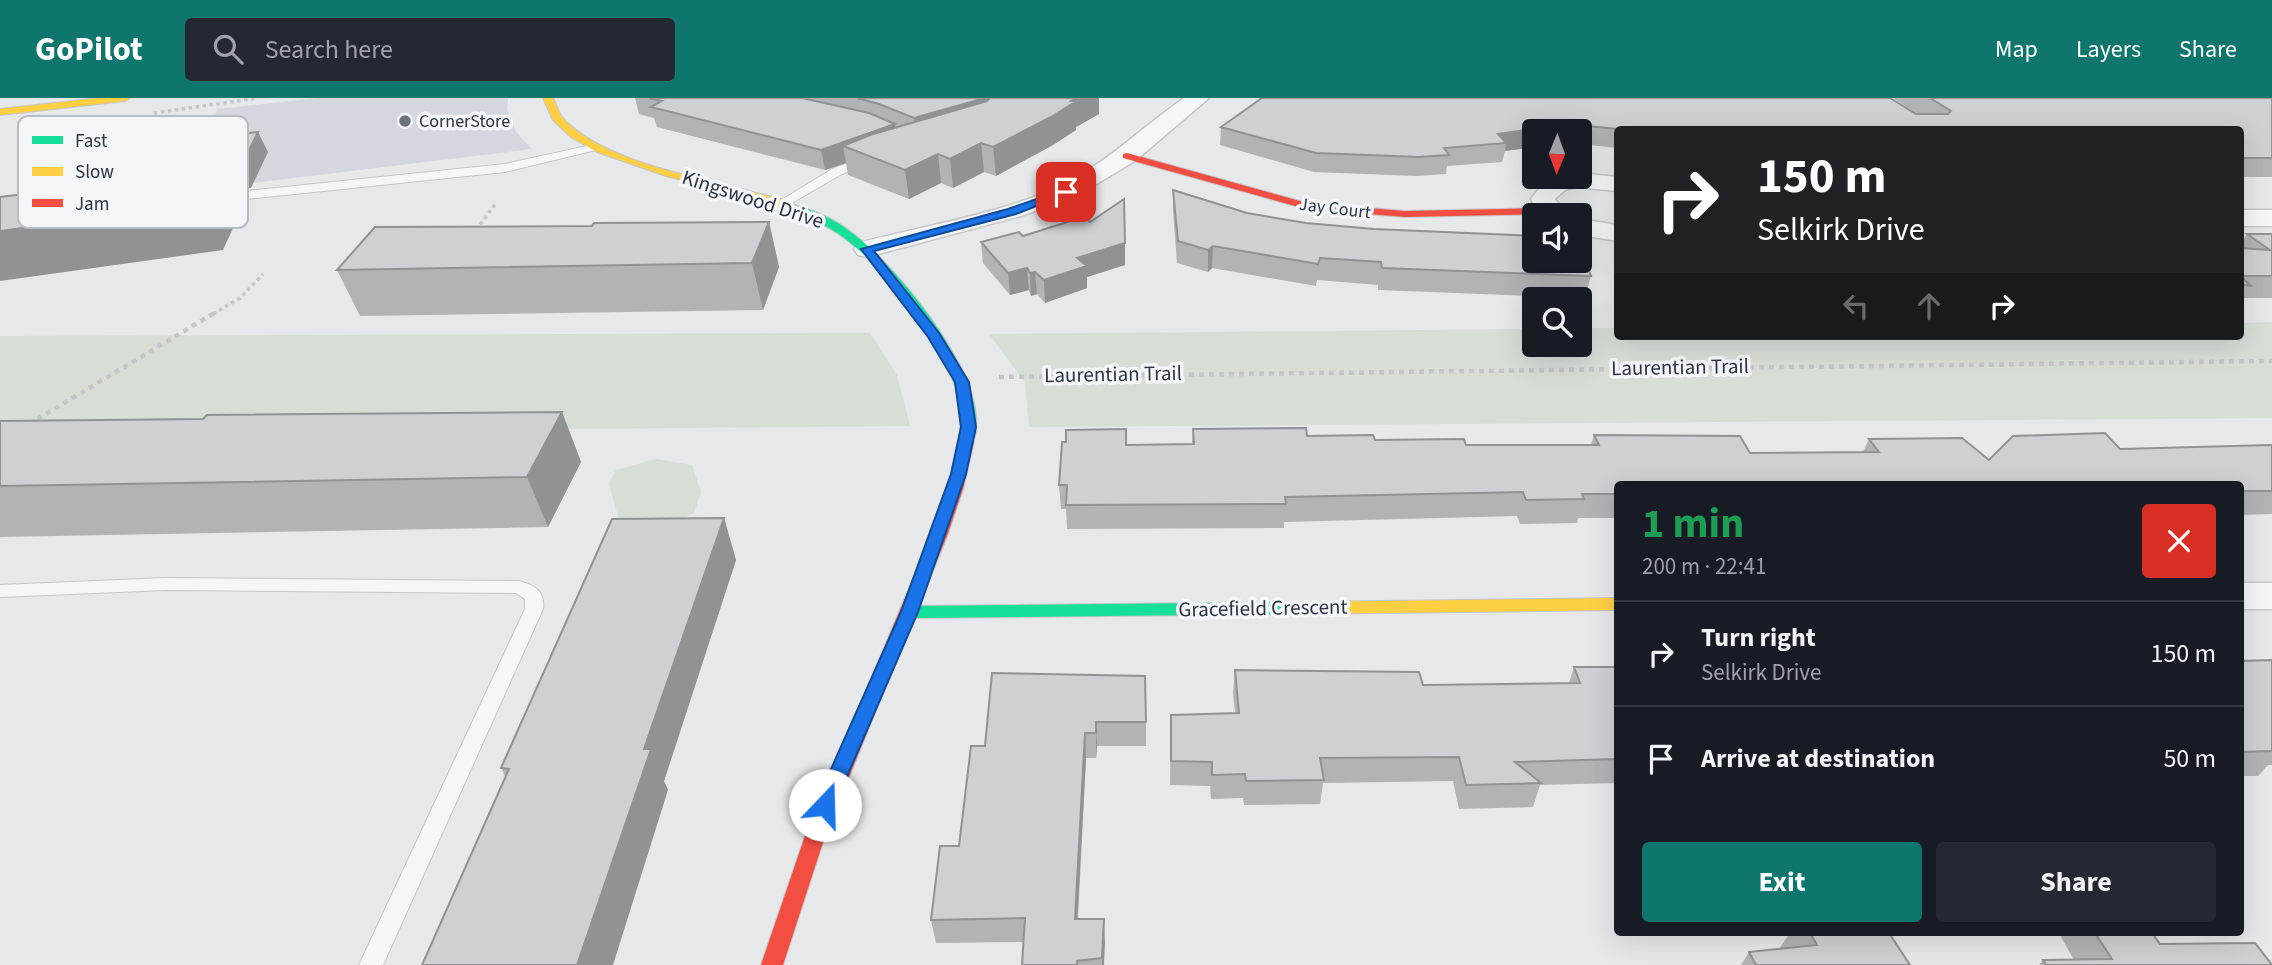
<!DOCTYPE html>
<html lang="en">
<head>
<meta charset="utf-8">
<style>
	:root { --surface:#171b24; --page:#242831; --text:#f1f3f6; --muted:#9ea1a6; --line:#363941; --accent:#0f766e }
	body { margin:0; font-family:"Source Sans 3",sans-serif; background:var(--page); color:var(--text); height:100vh; display:flex; flex-direction:column; font-size:26px; white-space:nowrap }
	* { box-sizing:border-box; margin:0 }
	p { font-size:23px; color:var(--muted) }
	.icon { flex:none; width:38px; height:38px; fill:none; stroke:currentColor; stroke-width:2; stroke-linecap:round; stroke-linejoin:round }
	.map { position:relative; flex:1; overflow:hidden }
	.panel { position:absolute; left:1614px; top:383px; width:630px; height:455px; display:flex; flex-direction:column; background:var(--surface); border-radius:7px; box-shadow:0 7px 28px #0002 }
	.panel>* { flex:none }
	.banner { position:absolute; left:1614px; top:28px; width:630px; height:214px; border-radius:7px; box-shadow:0 7px 28px #0002; background:#202124; color:#fff; overflow:hidden }
	.needle { width:46px; rotate:181deg }
	.fabs { position:absolute; left:1522px; top:21px; display:grid; gap:14px }
	.fabs a { display:grid; place-items:center; width:70px; height:70px; border-radius:7px; background:var(--surface); box-shadow:0 7px 28px #0002; font-size:35px }
	.pin { position:absolute; display:grid; place-items:center; width:60px; height:60px; color:#fff; margin:-30px; border-radius:14px; box-shadow:0 4px 10px #0006 }
	.me { position:absolute; width:77px; margin:-38px; rotate:21deg; stroke-linejoin:round; filter:drop-shadow(0 0 5px #0008) }
	.turn { display:flex; align-items:center; gap:24px; height:147px; padding:0 28px; font-size:32px }
	.turn .icon { width:91px; height:91px; stroke-width:2.5 }
	.turn b { display:block; font-size:49px; line-height:60px }
	.lanes { display:flex; align-items:center; height:66px; padding:0 28px; background:#0003; justify-content:center; gap:35px; direction:ltr }
	.lanes .off { opacity:.35 }
	.round { display:grid; place-items:center; flex:none; width:74px; height:74px; border-radius:7px; background:var(--page) }
	.summary { display:flex; align-items:center; justify-content:space-between; height:119px; padding:0 28px }
	h1 { font-size:42px; font-weight:700; line-height:52px; color:#1e9e55 }
	.cta { display:flex; gap:14px; margin-top:auto; padding:14px 28px }
	.cta a { flex:1; height:80px; border-radius:7px; background:var(--accent); color:#fff; font-size:28px; font-weight:700; line-height:80px; text-align:center }
	.cta a+a { background:var(--page); color:var(--text) }
	ul { padding:0; list-style:none }
	li { display:flex; align-items:center; gap:21px; height:105px; padding:0 28px; border-top:2px solid var(--line) }
	li div { flex:1 }
	li b { display:block; font-size:26px }
	li em { font-style:normal }
	header { display:flex; align-items:center; gap:42px; box-sizing:border-box; height:98px; padding:0 35px; background:var(--accent); color:#fff }
	header strong { font-size:33px }
	nav { display:flex; gap:38px; margin-inline-start:auto; font-size:24px }
	.search { width:490px; height:63px; background:var(--page); display:flex; align-items:center; gap:18px; box-sizing:border-box; padding:0 24px; border-radius:7px; color:var(--muted); font-size:26px }
	.map>svg:first-child { display:block }
</style>
</head>
<body>
<header>
<strong>GoPilot</strong>
<div class="search"><svg class="icon" aria-label="search" viewBox="0 0 24 24"><circle cx="10" cy="10" r="6"/><path d="M15 15l6 6"/></svg>Search here</div>
<nav><a>Map</a><a>Layers</a><a>Share</a></nav>
</header>
<div class="map">
<svg width="2272" height="867" viewBox="0 0 2272 867">
	<rect width="100%" height="100%" fill="#e6e8ea"/>
	<path fill="#d4d7dd" d="M 317,0 L 508,0 L 507,12 L 516,34 L 532,51 L 177,94 L 218,11 Z"/>
	<path fill="#d6ded6" d="M 2272,224 L 2272,320 L 1029,329 L 1025,284 L 989,236 L 1535,231 L 1535,247 L 1580,247 L 1580,230 L 1617,230 L 1617,238 L 2240,238 L 2240,225 Z
		M 870,235 L 897,277 L 910,328 L 0,336 L 0,238 Z
		M 656,361 L 692,367 L 701,394 L 694,415 L 648,438 L 621,430 L 609,385 L 616,372 Z"/>
	<g fill="none" stroke-linecap="round" stroke-linejoin="round">
		<defs>
			<path id="lane" d="M 596,46 L 602,49 L 600,51 L 505,74 L 218,104 L 212,100 L 218,96 L 505,66 Z
				M 864,59 L 874,61 L 840,77 L 785,109 L 775,106 L 832,71 Z
				M 166,480 L 519,483 C 536,488 545,493 543,511 L 383,867 L 359,867 L 525,511 L 525,501 L 516,495 L 166,492 L 0,499 L 0,487 Z"/>
			<path id="street" d="M 1184,0 L 1209,0 L 1135,63 L 1075,99 L 1021,118 L 867,159 L 858,157 L 854,151 L 858,145 C 923,128 996,117 1058,89 C 1106,66 1141,30 1184,0 Z
				M 1580,75 L 1617,79 L 1617,93 L 1576,89 L 1565,92 L 1555,101 L 1567,117 L 1538,117 L 1531,101 C 1545,81 1556,79 1580,79 Z
				M 2240,112 L 2272,112 L 2272,128 L 2240,128 Z
				M 1580,121 L 1617,127 L 1617,143 L 1580,137 Z
				M 2240,485 L 2272,485 L 2272,511 L 2240,511 Z"/>
			<path id="fast" d="M 794,107 C 814,112 836,122 852,135 C 895,166 999,290 972,346 L 962,346 L 960,343 C 961,327 962,311 957,295 C 944,244 885,170 843,139 C 827,127 808,120 790,112 L 790,108 Z
				M 1303,504 L 1309,506 L 1311,510 L 1309,514 L 1303,516 L 909,520 L 903,518 L 901,514 L 903,510 L 909,508 Z"/>
			<path id="slow" d="M 99,0 L 130,0 L 125,3 L 0,17 L 0,11 Z
				M 543,0 L 553,0 C 556,6 558,14 562,19 C 598,62 696,79 749,93 C 765,98 787,100 800,110 L 794,113 L 663,77 L 597,54 L 571,39 L 553,22 Z
				M 1617,500 L 1617,512 L 1303,516 L 1297,514 L 1295,510 L 1297,506 L 1303,504 Z"/>
			<path id="jam" d="M 1127,55 L 1307,105 L 1405,113 L 1548,110 L 1554,113 L 1548,116 L 1405,119 L 1306,111 L 1123,60 L 1123,56 Z
				M 967,339 L 974,343 L 963,391 L 947,438 L 825,738 L 783,867 L 761,867 L 805,738 L 931,438 L 948,391 L 960,343 Z"/>
		</defs>
		<use href="#lane" stroke="#c4c6c8" stroke-width="2"/>
		<use href="#street" stroke="#c4c6c8" stroke-width="3"/>
		<use href="#fast" stroke="#c4c6c8" stroke-width="2"/>
		<use href="#slow" stroke="#c4c6c8" stroke-width="2"/>
		<use href="#jam" stroke="#c4c6c8" stroke-width="2"/>
		<path stroke="#c5c6ca" stroke-width="3.5" stroke-dasharray="3.5 3.5" stroke-linecap="butt" d="M 154,15 L 258,0
			M 476,132 L 496,105
			M 213,216 L 240,200 L 263,176"/>
		<path stroke="#c5c6ca" stroke-width="4.5" stroke-dasharray="5 5" stroke-linecap="butt" d="M 999,279 L 2272,263
			M 29,326 L 216,214"/>
		<use href="#lane" fill="#f5f6f7" fill-rule="evenodd"/>
		<use href="#street" fill="#f5f6f7" fill-rule="evenodd"/>
		<use href="#fast" fill="#16e098" fill-rule="evenodd"/>
		<use href="#slow" fill="#ffcf43" fill-rule="evenodd"/>
		<use href="#jam" fill="#f24e42" fill-rule="evenodd"/>
	</g>
	<path fill="#b1b3b5" d="M 635,0 L 1099,0 L 1099,16 L 1076,29 L 1076,32 L 1053,47 L 996,78 L 984,74 L 953,90 L 941,85 L 909,101 L 848,77 L 846,65 L 825,72 L 657,29 L 654,20 L 639,16 Z
		M 1893,0 L 2272,0 L 2272,79 L 2240,79 L 2240,32 L 1617,32 L 1617,50 L 1580,46 L 1580,33 L 1535,33 L 1535,49 L 1505,53 L 1502,64 L 1447,68 L 1446,76 L 1416,78 L 1314,74 L 1220,47 L 1221,29 L 1917,16 Z
		M 1173,92 L 1247,115 L 1591,178 L 1585,200 L 1378,192 L 1378,187 L 1317,182 L 1316,188 L 1212,170 L 1208,174 L 1177,165 L 1173,113 Z
		M 1124,101 L 1125,167 L 1087,179 L 1087,190 L 1045,205 L 1037,196 L 1031,198 L 1029,192 L 1010,197 L 983,165 L 981,144 L 1023,138 L 1090,124 Z
		M 769,124 L 779,169 L 763,212 L 360,218 L 337,172 L 592,128 Z
		M 2247,136 L 2272,136 L 2272,200 L 2242,200 L 2240,204 L 2240,147 Z
		M 562,314 L 581,364 L 548,429 L 0,439 L 0,323 L 203,321 Z
		M 1193,331 L 1466,347 L 1591,347 L 1594,337 L 1750,355 L 1863,354 L 1869,341 L 1989,362 L 2120,351 L 2272,347 L 2272,416 L 2240,417 L 2240,387 L 1617,387 L 1617,420 L 1578,420 L 1577,425 L 1520,426 L 1517,418 L 1284,424 L 1284,430 L 1067,431 L 1066,411 L 1061,411 L 1059,387 L 1126,347 L 1192,346 Z
		M 724,420 L 736,462 L 664,683 L 668,692 L 505,678 L 501,670 Z
		M 2272,562 L 2272,667 L 2268,667 L 2258,678 L 2240,678 L 2240,563 Z
		M 1574,569 L 1617,569 L 1617,685 L 1540,687 L 1533,709 L 1459,711 L 1453,683 L 1323,685 L 1320,706 L 1244,707 L 1243,700 L 1211,701 L 1210,688 L 1170,687 L 1171,617 L 1235,615 L 1233,596 L 1235,572 L 1423,587 L 1569,585 Z
		M 992,575 L 1146,624 L 1146,648 L 1097,648 L 1096,660 L 1086,660 L 1078,821 L 1104,821 L 1104,867 L 1022,867 L 1023,844 L 936,845 L 931,822 L 959,748 L 985,648 Z
		M 1790,835 L 1889,835 L 1910,867 L 1741,867 L 1749,854 L 1779,851 Z
		M 2065,835 L 2152,835 L 2160,846 L 2272,867 L 2039,867 L 2043,862 L 2074,862 L 2061,839 Z"/>
	<path fill="#909294" d="M 979,0 L 990,0 L 991,9 L 916,40 L 914,20 Z
		M 1077,0 L 1099,0 L 1099,16 L 1076,29 L 1076,32 L 1053,47 L 996,78 L 993,49 Z
		M 895,26 L 898,46 L 843,48 L 846,65 L 825,72 L 821,52 Z
		M 1567,26 L 1565,33 L 1535,33 L 1535,49 L 1505,53 L 1506,45 L 1498,36 Z
		M 258,34 L 268,54 L 251,90 L 238,91 L 245,104 L 223,152 L 0,183 L 0,133 L 222,60 Z
		M 981,45 L 984,74 L 953,90 L 950,61 Z
		M 938,56 L 941,85 L 909,101 L 905,72 Z
		M 769,124 L 779,169 L 763,212 L 752,165 Z
		M 1125,145 L 1125,167 L 1087,179 L 1087,190 L 1045,205 L 1044,182 L 1077,160 Z
		M 1213,148 L 1212,170 L 1208,174 L 1208,152 Z
		M 1027,170 L 1029,192 L 1010,197 L 1008,175 Z
		M 1035,174 L 1037,196 L 1031,198 L 1030,175 Z
		M 562,314 L 581,364 L 548,429 L 527,379 Z
		M 724,420 L 736,462 L 664,683 L 668,692 L 613,867 L 577,867 L 644,651 Z
		M 1096,624 L 1097,648 L 1096,660 Z
		M 1085,635 L 1086,660 L 1076,845 L 1075,821 Z
		M 1104,821 L 1105,844 L 1104,867 L 1102,867 Z"/>
	<path fill="#ced0d3" stroke="#909294" stroke-width="2" d="M 649,0 L 802,0 L 869,15 L 895,26 L 821,52 L 651,9 L 662,3 Z
		M 857,0 L 979,0 L 978,2 L 914,20 L 879,6 Z
		M 990,0 L 1077,0 L 1071,3 L 1075,4 L 1051,19 L 993,49 L 981,45 L 950,61 L 938,56 L 905,72 L 843,48 L 870,37 L 987,3 Z
		M 1262,0 L 1890,0 L 1916,16 L 1948,16 L 1951,13 L 1930,0 L 2272,0 L 2272,60 L 2240,60 L 2240,32 L 1628,32 L 1567,26 L 1498,36 L 1506,45 L 1444,50 L 1449,57 L 1419,59 L 1316,55 L 1221,29 Z
		M 258,34 L 241,69 L 227,70 L 222,60 L 180,65 L 194,41 Z
		M 222,60 L 198,107 L 0,133 L 0,99 L 144,81 L 152,67 Z
		M 1173,92 L 1247,115 L 1306,125 L 1374,131 L 1535,138 L 1535,163 L 1580,163 L 1580,149 L 1591,178 L 1382,170 L 1381,164 L 1320,160 L 1318,166 L 1213,148 L 1208,152 L 1178,143 Z
		M 1124,101 L 1125,145 L 1077,160 L 1087,168 L 1044,182 L 1035,174 L 1030,175 L 1027,170 L 1008,175 L 981,144 L 1019,134 L 1023,138 L 1083,119 L 1090,124 Z
		M 769,124 L 752,165 L 337,172 L 375,129 L 592,128 L 594,125 Z
		M 2247,136 L 2272,136 L 2272,178 L 2240,178 L 2251,188 L 2240,186 L 2240,150 L 2270,152 Z
		M 562,314 L 527,379 L 0,388 L 0,323 L 203,321 L 207,317 Z
		M 1306,330 L 1307,338 L 1373,337 L 1375,342 L 1464,341 L 1466,347 L 1599,347 L 1594,337 L 1740,338 L 1750,355 L 1879,354 L 1869,341 L 1962,340 L 1989,362 L 2013,338 L 2105,335 L 2120,351 L 2272,347 L 2272,393 L 2240,393 L 2240,387 L 1617,387 L 1617,396 L 1582,396 L 1584,401 L 1526,402 L 1523,394 L 1285,399 L 1286,406 L 1066,407 L 1067,387 L 1059,387 L 1062,344 L 1066,344 L 1066,332 L 1126,331 L 1126,347 L 1194,346 L 1193,331 Z
		M 724,420 L 644,651 L 651,651 L 577,867 L 422,867 L 509,671 L 501,670 L 612,421 Z
		M 2272,562 L 2272,653 L 2240,654 L 2240,563 Z
		M 1574,569 L 1617,569 L 1617,661 L 1515,664 L 1541,685 L 1466,687 L 1459,659 L 1320,660 L 1324,682 L 1246,683 L 1245,676 L 1212,677 L 1212,664 L 1171,663 L 1171,617 L 1239,615 L 1235,572 L 1419,574 L 1423,587 L 1580,585 Z
		M 992,575 L 1145,578 L 1146,624 L 1096,624 L 1096,635 L 1085,635 L 1075,821 L 1104,821 L 1102,860 L 1077,863 L 1077,867 L 1022,867 L 1025,820 L 931,822 L 940,748 L 959,748 L 971,648 L 985,648 Z
		M 1810,835 L 1889,835 L 1910,867 L 1756,867 L 1749,854 L 1817,847 Z
		M 2095,835 L 2152,835 L 2160,846 L 2255,845 L 2272,867 L 2046,867 L 2043,862 L 2112,861 Z"/>
	<path fill="#1a73e8" stroke="#114b97" stroke-width="2" d="M 1062,92 L 1072,94 L 1016,116 L 874,153 L 939,235 L 969,284 L 976,329 L 966,376 L 918,514 L 832,713 L 818,713 L 815,707 L 901,514 L 951,376 L 961,329 L 955,284 L 928,239 L 861,151 L 1008,111 Z"/>
	<circle fill="#6c737f" stroke="#f4f6f9" stroke-width="2.5" cx="405" cy="23" r="7"/>
	<g text-anchor="middle" stroke-width="7" stroke-linejoin="round" paint-order="stroke">
		<g font-size="18" fill="#2b3445" stroke="#f4f6f9" text-anchor="start">
			<text x="419" y="29">CornerStore</text>
		</g>
		<g font-size="18" fill="#2b3445" stroke="#f4f6f9">
			<text transform="translate(1335 110) rotate(7)" y="6">Jay Court</text>
		</g>
		<g font-size="21" fill="#2b3445" stroke="#f4f6f9">
			<text transform="translate(753 101) rotate(18)" y="7">Kingswood Drive</text>
			<text transform="translate(1680 269) rotate(-1)" y="7">Laurentian Trail</text>
			<text transform="translate(1113 276) rotate(-1)" y="7">Laurentian Trail</text>
			<text transform="translate(1263 510) rotate(-1)" y="7">Gracefield Crescent</text>
		</g>
	</g>
	<rect x="18" y="18" width="230" height="112" rx="10" fill="#f4f6f9" stroke="#b8bcc3" stroke-width="2"/>
	<rect x="32" y="38" width="31" height="8" fill="#16e098"/>
	<rect x="32" y="69" width="31" height="9" fill="#ffcf43"/>
	<rect x="32" y="101" width="31" height="8" fill="#f24e42"/>
	<g font-size="19" fill="#2b3445">
		<text x="75" y="49">Fast</text>
		<text x="75" y="80">Slow</text>
		<text x="75" y="112">Jam</text>
	</g>
</svg>
<div class="fabs">
<a><svg class="needle" viewBox="-14 -14 28 28"><path d="M0-13l5 13h-10z" fill="#e53935"/><path d="M0 13l5-13h-10z" fill="#9ea1a6"/></svg></a>
<a><svg class="icon" aria-label="sound" viewBox="0 0 24 24"><path d="M4 9h4l5-4v14l-5-4H4zM17 9q2 3 0 6"/></svg></a>
<a><svg class="icon" aria-label="search" viewBox="0 0 24 24"><circle cx="10" cy="10" r="6"/><path d="M15 15l6 6"/></svg></a>
</div>
<div class="pin" style="left:1066px;top:94px;background:#d93025"><svg class="icon" aria-label="arrive" viewBox="0 0 24 24"><path d="M6 21V4h12l-3 4 3 4H6"/></svg></div>
<svg class="me" style="left:825px;top:707px" viewBox="-20 -20 40 40"><circle r="19" fill="#fff"/><path d="M0-13L10 11 0 6-10 11z" fill="#1a73e8"/></svg>
<div class="banner">
<div class="turn"><svg class="icon" aria-label="right" viewBox="0 0 24 24"><path d="M7 20v-9h11M14 6l5 5-5 5"/></svg><div><b>150 m</b>Selkirk Drive</div></div>
<div class="lanes"><svg class="icon off" aria-label="left" viewBox="0 0 24 24"><path d="M17 20v-9H6M10 6l-5 5 5 5"/></svg><svg class="icon off" aria-label="ahead" viewBox="0 0 24 24"><path d="M12 20V5M6 11l6-6 6 6"/></svg><svg class="icon" aria-label="right" viewBox="0 0 24 24"><path d="M7 20v-9h11M14 6l5 5-5 5"/></svg></div>
</div>
<section class="panel">
<div class="summary"><div><h1>1 min</h1><p>200 m · 22:41</p></div><a class="round" style="background:#d93025;color:#fff"><svg class="icon" aria-label="close" viewBox="0 0 24 24"><path d="M6 6l12 12M18 6L6 18"/></svg></a></div>
<ul>
<li><svg class="icon" aria-label="right" viewBox="0 0 24 24"><path d="M7 20v-9h11M14 6l5 5-5 5"/></svg><div><b>Turn right</b><p>Selkirk Drive</p></div><em>150 m</em></li>
<li><svg class="icon" aria-label="arrive" viewBox="0 0 24 24"><path d="M6 21V4h12l-3 4 3 4H6"/></svg><div><b>Arrive at destination</b></div><em>50 m</em></li>
</ul>
<div class="cta"><a>Exit</a><a>Share</a></div>
</section>
</div>
</body>
</html>
